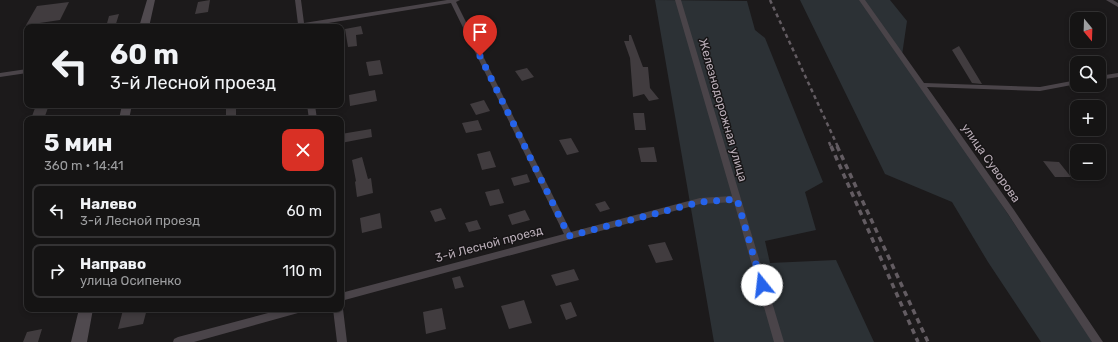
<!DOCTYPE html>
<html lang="ru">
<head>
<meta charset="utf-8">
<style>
	:root { --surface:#151414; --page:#222122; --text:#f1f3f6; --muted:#9d9ea0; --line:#343334 }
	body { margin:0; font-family:Rubik,sans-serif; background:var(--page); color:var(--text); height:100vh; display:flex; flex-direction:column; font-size:15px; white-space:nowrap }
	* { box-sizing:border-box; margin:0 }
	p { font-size:13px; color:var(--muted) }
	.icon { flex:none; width:22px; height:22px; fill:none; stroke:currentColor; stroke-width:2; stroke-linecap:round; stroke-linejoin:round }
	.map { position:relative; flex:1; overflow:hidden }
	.side { position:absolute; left:24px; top:116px; width:320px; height:196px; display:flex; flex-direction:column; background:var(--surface); border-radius:8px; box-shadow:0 2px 6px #0003,0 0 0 1px var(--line) }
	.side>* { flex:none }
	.guide { position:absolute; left:24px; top:24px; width:320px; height:84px; border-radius:8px; box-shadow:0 2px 6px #0003,0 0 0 1px var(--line); background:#151414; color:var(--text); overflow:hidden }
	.needle { width:26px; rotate:161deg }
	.controls { position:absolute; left:1070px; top:12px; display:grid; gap:8px }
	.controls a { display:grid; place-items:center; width:36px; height:36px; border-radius:8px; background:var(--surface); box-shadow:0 2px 6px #0003,0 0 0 1px var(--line); font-size:20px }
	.pin { position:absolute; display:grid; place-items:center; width:34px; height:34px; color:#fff; margin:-41px -17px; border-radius:50% 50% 50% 0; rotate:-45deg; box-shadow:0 0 4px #0007 }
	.pin .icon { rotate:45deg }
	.me { position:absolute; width:44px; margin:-22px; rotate:344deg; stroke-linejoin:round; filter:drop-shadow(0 0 3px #0008) }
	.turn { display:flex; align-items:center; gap:14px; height:84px; padding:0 20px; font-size:18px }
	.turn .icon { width:52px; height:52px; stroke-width:2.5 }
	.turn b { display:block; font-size:28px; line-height:34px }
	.round { display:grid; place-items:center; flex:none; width:42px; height:42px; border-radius:8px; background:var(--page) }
	.head { display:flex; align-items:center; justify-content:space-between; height:68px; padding:0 20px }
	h1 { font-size:24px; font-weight:700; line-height:30px }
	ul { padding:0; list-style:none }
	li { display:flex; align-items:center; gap:12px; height:54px; margin:0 8px 6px; padding:0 12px; border:2px solid var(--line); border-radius:8px }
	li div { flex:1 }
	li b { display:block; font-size:15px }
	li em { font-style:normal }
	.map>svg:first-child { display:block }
</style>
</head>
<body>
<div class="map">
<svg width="1118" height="342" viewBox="0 0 1118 342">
	<rect width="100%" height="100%" fill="#1c1a1b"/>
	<path fill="#2c3135" d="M 655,0 L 747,1 L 755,30 L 765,38 L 823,182 L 805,192 L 816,230 L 765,241 L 770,263 L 836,260 L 874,342 L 714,342 Z
		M 800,0 L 890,0 L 907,21 L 902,55 L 1093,342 L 1041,342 L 988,262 L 952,202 L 885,174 Z"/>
	<path fill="#413c3f" d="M 210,0 L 208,12 L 195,14 L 198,2 Z
		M 69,2 L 60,20 L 26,25 L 37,6 Z
		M 119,14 L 115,27 L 106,27 L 109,16 Z
		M 361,26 L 363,34 L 356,35 L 357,46 L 348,47 L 345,29 Z
		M 629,35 L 631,35 L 643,67 L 648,67 L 650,88 L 659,99 L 649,101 L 644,94 L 633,97 L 630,58 L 624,41 L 629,41 Z
		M 959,46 L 982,84 L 972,83 L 952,50 Z
		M 380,60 L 383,74 L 369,76 L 366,62 Z
		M 527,68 L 534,77 L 522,81 L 515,71 Z
		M 375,90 L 377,101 L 350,106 L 349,95 Z
		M 484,100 L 490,111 L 476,115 L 470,104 Z
		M 49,105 L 45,116 L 31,119 L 35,108 Z
		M 236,107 L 236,119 L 226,119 L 226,109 Z
		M 633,113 L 644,113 L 646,130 L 635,130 Z
		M 478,120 L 482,130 L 466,133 L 462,123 Z
		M 371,129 L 372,137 L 341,143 L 341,134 Z
		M 571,138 L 579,152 L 567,155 L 559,140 Z
		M 654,147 L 657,162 L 641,162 L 638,148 Z
		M 490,151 L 496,167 L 482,170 L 477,154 Z
		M 362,157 L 368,179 L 371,178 L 373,193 L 357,197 L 355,182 L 356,181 L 352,160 Z
		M 1043,161 L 1059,162 L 1071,177 L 1055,177 Z
		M 527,174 L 530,182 L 514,186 L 511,178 Z
		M 499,189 L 504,203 L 490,206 L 485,192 Z
		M 605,201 L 610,209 L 600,212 L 595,204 Z
		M 441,208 L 446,219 L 435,222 L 430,211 Z
		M 525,210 L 530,220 L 512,225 L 508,215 Z
		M 380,213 L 382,228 L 362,233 L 360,218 Z
		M 477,220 L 481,229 L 469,232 L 465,223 Z
		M 665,242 L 673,260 L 656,263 L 648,245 Z
		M 574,269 L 579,280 L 556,286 L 551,275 Z
		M 460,276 L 464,287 L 455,289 L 452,278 Z
		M 524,300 L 532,323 L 509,329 L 501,306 Z
		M 571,302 L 577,316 L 566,320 L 560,305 Z
		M 442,308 L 446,329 L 426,334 L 423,312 Z
		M 127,309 L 147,309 L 143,324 L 118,329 L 123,310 Z
		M 42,329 L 38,342 L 23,342 L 27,332 Z"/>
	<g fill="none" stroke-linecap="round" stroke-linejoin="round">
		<path fill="#4a4449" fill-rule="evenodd" d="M 295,0 L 301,0 L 304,23 L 447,0 L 460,0 L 456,2 L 571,232 L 700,198 L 732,196 L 675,0 L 681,0 L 784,342 L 774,342 L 734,202 L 700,204 L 341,301 L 341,293 L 564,234 L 451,3 L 304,27 L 290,27 L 298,24 Z
			M 859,0 L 865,0 L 924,83 L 1040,87 L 1077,80 L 1077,84 L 1040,91 L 927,87 L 1014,210 L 1103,342 L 1092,342 L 1008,214 Z
			M 1106,0 L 1113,0 L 1118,3 L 1118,7 Z
			M 27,69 L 27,73 L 0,77 L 0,73 Z
			M 1118,73 L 1118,77 L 1099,80 L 1099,76 Z
			M 307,105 L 315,105 L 317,119 L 309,119 Z
			M 341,306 L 343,309 L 347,342 L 337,342 L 333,309 L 341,309 Z
			M 283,309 L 303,309 L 301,312 L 298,313 L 194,342 L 173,342 L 174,339 L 178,337 Z"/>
		<path fill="#504a4f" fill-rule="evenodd" d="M 147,0 L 155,0 L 149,27 L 139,27 Z
			M 122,105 L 132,105 L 129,119 L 119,119 Z
			M 79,309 L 93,309 L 87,342 L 71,342 Z"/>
		<path stroke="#635c62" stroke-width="2.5" stroke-dasharray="4 3.5" stroke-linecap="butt" d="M 770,0 L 838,147
			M 829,142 L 831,147"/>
		<path stroke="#635c62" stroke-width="3.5" stroke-dasharray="5.5 4.5" stroke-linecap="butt" d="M 831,146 L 918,342
			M 837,146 L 928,342"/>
	</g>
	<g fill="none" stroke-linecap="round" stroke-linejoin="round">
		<path stroke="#2563eb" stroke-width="7" stroke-dasharray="0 12.6" d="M 480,56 L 569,236 L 700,202 L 737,199 L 762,285"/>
	</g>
	<g text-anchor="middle" stroke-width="3" stroke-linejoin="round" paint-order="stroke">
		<g font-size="12" fill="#baaeb8" stroke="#171516">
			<text transform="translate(723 110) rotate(74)" y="4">Железнодорожная улица</text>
			<text transform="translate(991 163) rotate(55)" y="4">улица Суворова</text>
			<text transform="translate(489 244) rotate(-15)" y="4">3-й Лесной проезд</text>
		</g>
	</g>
</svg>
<div class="controls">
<a><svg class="needle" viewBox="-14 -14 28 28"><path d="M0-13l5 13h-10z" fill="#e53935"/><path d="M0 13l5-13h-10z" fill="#9d9ea0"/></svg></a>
<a><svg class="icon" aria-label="search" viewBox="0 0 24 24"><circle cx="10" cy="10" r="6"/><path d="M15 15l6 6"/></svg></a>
<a>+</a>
<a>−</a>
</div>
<div class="pin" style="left:480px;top:56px;background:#d93025"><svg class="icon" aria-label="arrive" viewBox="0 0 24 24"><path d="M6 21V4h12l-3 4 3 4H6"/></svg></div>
<svg class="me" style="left:762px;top:285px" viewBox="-20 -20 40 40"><circle r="19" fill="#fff"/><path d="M0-13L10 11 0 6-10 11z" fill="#2563eb"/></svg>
<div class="guide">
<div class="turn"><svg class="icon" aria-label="left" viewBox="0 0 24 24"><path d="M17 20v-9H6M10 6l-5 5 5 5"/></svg><div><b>60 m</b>3-й Лесной проезд</div></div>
</div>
<section class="side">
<div class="head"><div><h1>5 мин</h1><p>360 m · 14:41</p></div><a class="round" style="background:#d93025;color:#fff"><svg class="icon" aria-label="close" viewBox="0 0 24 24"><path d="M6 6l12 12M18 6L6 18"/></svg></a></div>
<ul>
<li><svg class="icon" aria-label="left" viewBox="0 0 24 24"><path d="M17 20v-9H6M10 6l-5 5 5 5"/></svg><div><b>Налево</b><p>3-й Лесной проезд</p></div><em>60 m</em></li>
<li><svg class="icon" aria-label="right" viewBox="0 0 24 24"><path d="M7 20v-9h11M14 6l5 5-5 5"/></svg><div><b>Направо</b><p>улица Осипенко</p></div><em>110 m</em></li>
</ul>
</section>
</div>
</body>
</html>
